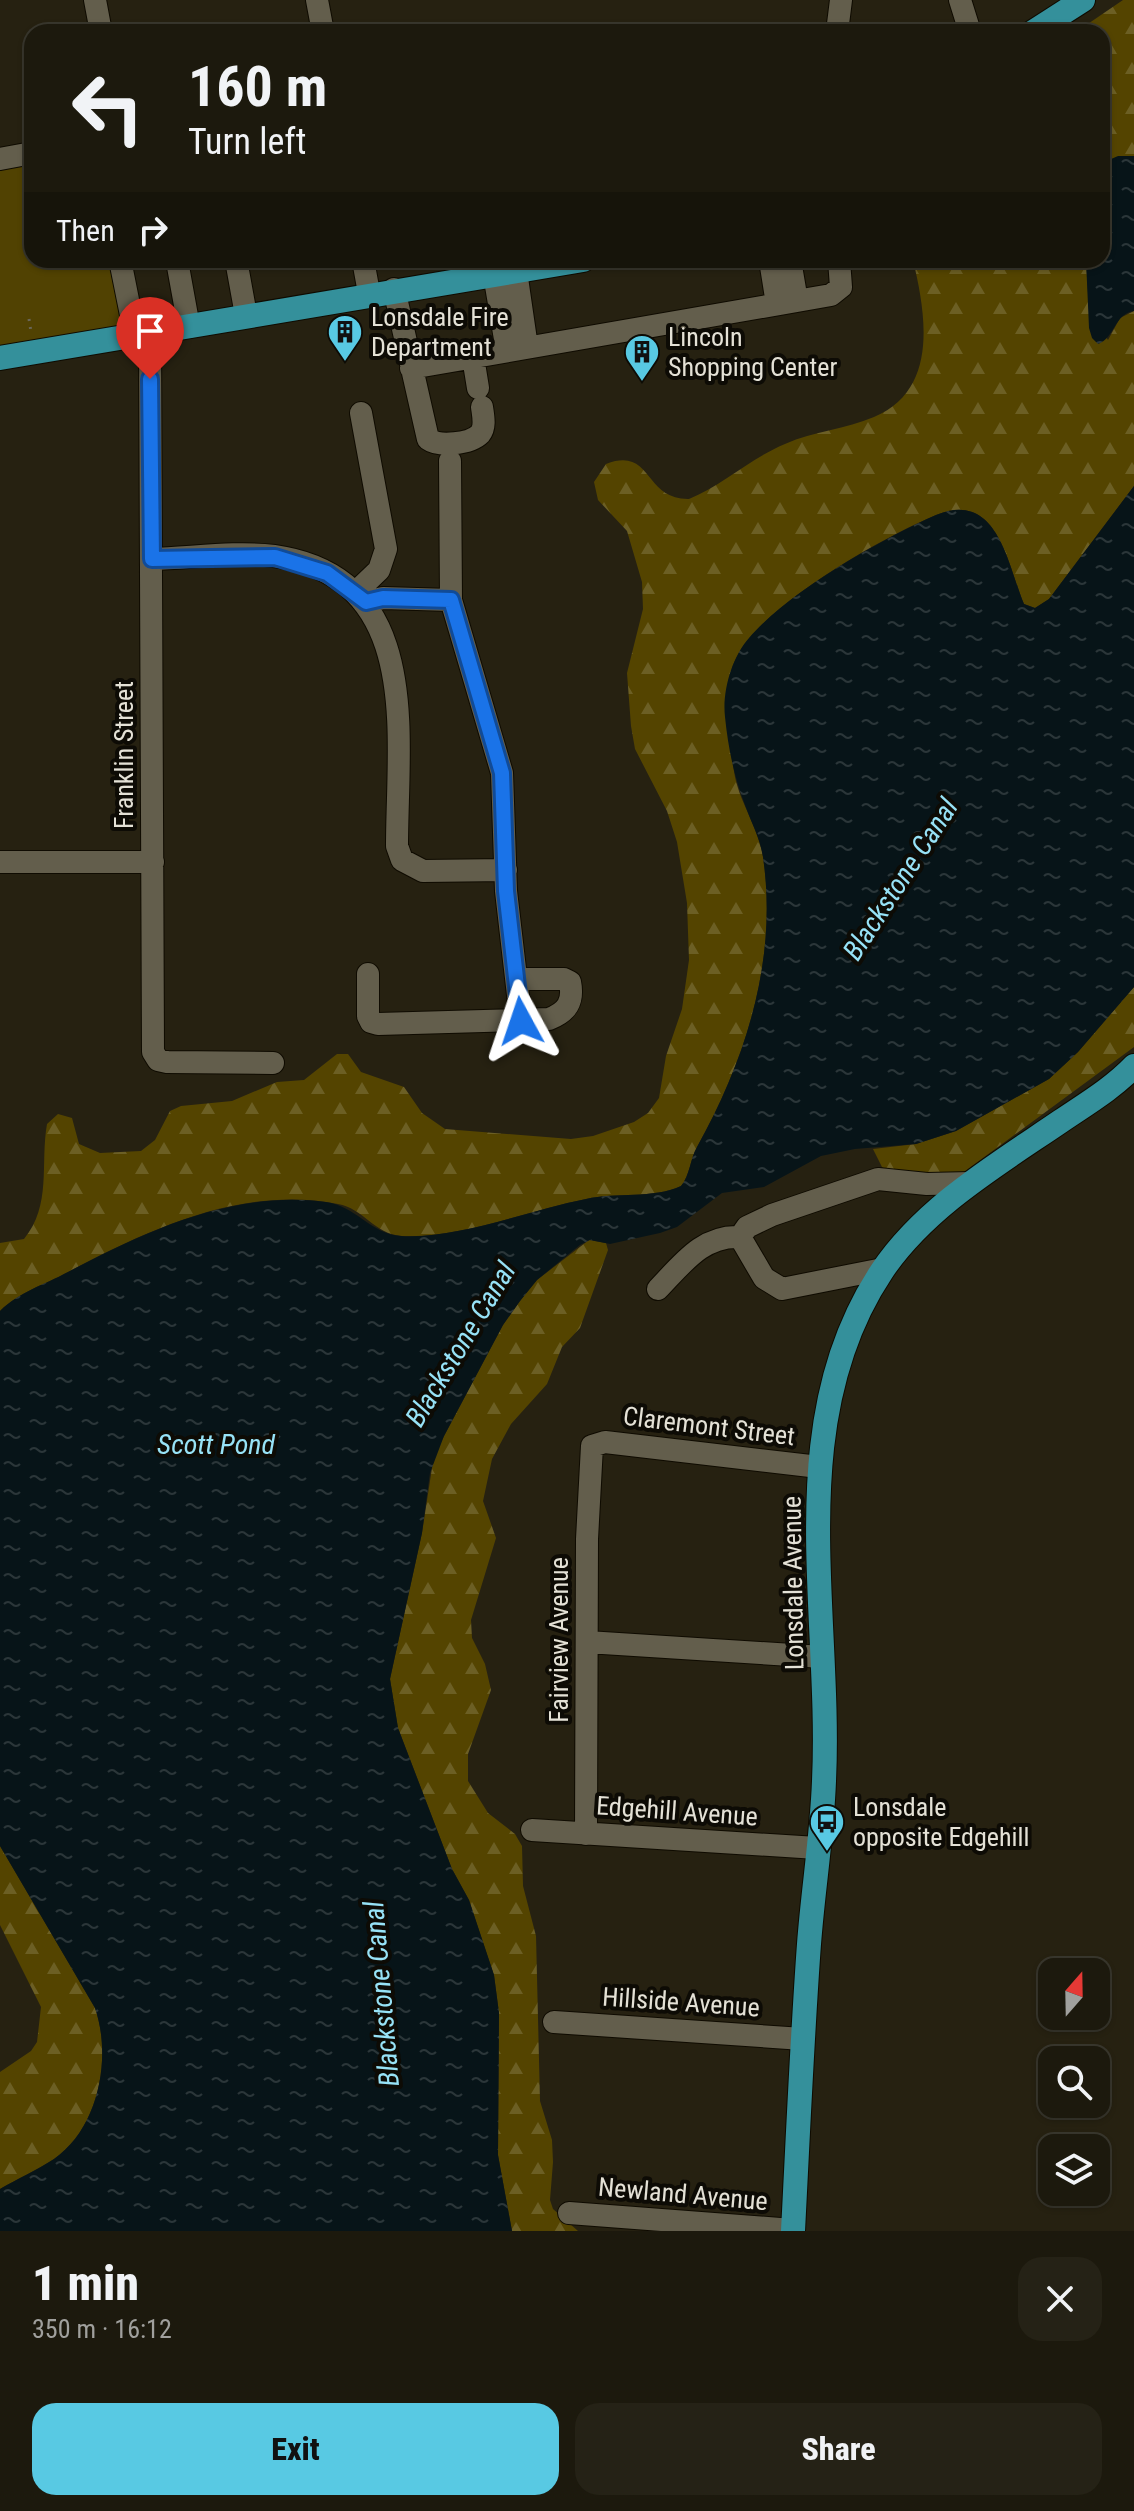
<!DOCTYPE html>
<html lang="en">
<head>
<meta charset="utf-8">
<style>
	:root { --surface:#1c190d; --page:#252216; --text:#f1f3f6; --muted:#a0a09d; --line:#3a382e; --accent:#58c9e3 }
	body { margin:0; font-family:"Roboto Condensed",sans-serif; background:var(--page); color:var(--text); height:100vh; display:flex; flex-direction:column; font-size:30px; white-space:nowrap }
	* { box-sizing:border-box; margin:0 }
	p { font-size:26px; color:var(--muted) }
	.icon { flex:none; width:44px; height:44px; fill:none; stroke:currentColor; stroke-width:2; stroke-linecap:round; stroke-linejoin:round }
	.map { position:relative; height:2231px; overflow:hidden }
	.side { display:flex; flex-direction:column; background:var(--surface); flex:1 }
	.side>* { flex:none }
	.top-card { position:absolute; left:24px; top:24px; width:1086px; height:244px; border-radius:24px; box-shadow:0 2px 6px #0004,0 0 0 2px var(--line); background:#1c190d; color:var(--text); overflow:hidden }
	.needle { width:52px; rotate:20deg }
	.tools { position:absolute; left:1038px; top:1958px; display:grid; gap:16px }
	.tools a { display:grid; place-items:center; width:72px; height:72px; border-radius:16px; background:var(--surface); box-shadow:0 2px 6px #0004,0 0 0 2px var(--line); font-size:40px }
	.pin { position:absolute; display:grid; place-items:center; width:68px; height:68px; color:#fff; margin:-82px -34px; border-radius:50% 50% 50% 0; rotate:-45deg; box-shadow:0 0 8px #0007 }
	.pin .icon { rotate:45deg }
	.me { position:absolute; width:88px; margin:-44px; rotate:355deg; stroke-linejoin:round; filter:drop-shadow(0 0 6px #0008) }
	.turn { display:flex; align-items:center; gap:28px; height:168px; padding:0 32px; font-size:36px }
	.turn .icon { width:104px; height:104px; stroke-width:2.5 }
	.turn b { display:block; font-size:56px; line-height:68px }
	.then { display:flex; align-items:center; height:76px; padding:0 32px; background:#0003; gap:16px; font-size:30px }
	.round { display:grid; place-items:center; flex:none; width:84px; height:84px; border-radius:24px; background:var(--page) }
	.summary { display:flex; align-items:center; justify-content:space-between; height:136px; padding:0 32px }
	h1 { font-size:48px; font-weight:800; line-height:60px }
	.button { display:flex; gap:16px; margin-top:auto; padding:16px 32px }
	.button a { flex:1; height:92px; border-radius:24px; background:var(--accent); color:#111; font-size:32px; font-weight:800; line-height:92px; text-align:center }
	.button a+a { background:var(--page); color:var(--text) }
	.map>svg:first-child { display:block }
</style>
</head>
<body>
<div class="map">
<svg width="1134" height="2231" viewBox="0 0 1134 2231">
	<defs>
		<pattern id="forest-firs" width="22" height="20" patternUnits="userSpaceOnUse" patternTransform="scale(2)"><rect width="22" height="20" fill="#544400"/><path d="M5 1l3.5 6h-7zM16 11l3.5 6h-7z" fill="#6c5f24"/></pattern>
		<pattern id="water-ripples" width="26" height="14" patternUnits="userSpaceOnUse" patternTransform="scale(2)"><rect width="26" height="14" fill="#071418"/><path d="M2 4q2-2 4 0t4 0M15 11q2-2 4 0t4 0" fill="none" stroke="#2b3639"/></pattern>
	</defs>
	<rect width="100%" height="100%" fill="#262111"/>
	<path fill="#514202" d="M 32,164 L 32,260 L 108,260 L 123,329 L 0,348 L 0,170 Z"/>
	<path fill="url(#forest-firs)" d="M 1123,0 L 1134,0 L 1134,156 L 1102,163 L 1102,32 L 1076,32 Z
		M 913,260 L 1086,260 L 1089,311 L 1108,340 L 1120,318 L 1134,311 L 1134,486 L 1049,599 L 1035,608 L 1024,604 C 1008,566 998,489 936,515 C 881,538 756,608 734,663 C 721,695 729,744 735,777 C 741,805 759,829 763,857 C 778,959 746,1059 697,1147 C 690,1159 690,1175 681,1186 C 653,1199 616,1192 586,1199 C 529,1210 459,1239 402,1236 C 374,1234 363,1208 338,1204 C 243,1185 150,1229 68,1272 C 44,1285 19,1292 0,1311 L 0,1243 L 24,1239 C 52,1205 40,1164 47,1124 L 58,1114 L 72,1118 L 79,1144 L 100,1153 L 141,1151 L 155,1140 L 170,1111 L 181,1106 L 232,1101 L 277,1082 L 304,1080 L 337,1054 L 348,1054 L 361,1072 L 404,1087 L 422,1113 L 445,1129 L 571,1139 L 593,1136 L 634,1122 L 648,1113 L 659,1098 L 666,1056 L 682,1009 L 689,960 L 687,903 L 677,842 L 667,811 L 635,749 L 631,726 L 627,673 L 643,609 L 642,582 L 627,531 L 598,500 L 594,482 L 606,464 C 653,446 643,500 689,499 C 723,485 751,458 785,444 C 814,431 846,429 874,417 C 939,390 926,314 913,260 Z
		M 1134,987 L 1134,1047 L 957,1177 L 900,1179 L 882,1167 L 873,1149 L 916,1144 L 956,1131 L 1049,1079 L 1078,1052 Z
		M 589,1240 L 606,1243 L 608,1250 L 580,1328 L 562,1347 L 547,1384 L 511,1424 L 492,1459 L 483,1501 L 496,1538 L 471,1620 L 472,1638 L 485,1664 L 491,1690 L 468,1754 L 468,1781 L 488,1813 L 515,1834 L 522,1846 L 523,1886 L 536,1936 L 540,2101 L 552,2140 L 553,2162 L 550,2200 L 553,2209 L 578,2231 L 512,2231 L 498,2155 L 499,2013 L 494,1975 L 469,1900 L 452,1869 L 398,1728 L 390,1679 L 422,1533 L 434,1455 L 503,1325 L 520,1301 L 537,1280 Z
		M 0,1846 L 95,2008 C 112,2057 99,2128 54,2159 C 37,2170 17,2179 0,2189 L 0,2072 L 31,2051 L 37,2042 L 41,2007 L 0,1925 Z"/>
	<path fill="url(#water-ripples)" d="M 1118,156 L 1134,156 L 1134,311 C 1114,314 1115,338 1098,344 L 1092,338 L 1089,328 L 1086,260 L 1102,260 L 1102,163 Z
		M 1134,486 L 1134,987 L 1078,1052 L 1049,1079 L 956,1131 L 916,1144 L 855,1149 L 821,1156 L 764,1187 L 722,1193 L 677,1227 L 660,1233 L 610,1244 L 590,1240 L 580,1245 L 537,1280 L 520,1301 L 503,1325 L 444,1436 L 430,1473 L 422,1533 L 390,1679 L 398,1728 L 452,1869 L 469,1900 L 494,1975 L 499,2013 L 498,2155 L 512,2231 L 0,2231 L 0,2189 C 17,2179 37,2170 54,2159 C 99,2128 112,2057 95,2008 L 0,1846 L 0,1311 C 19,1292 44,1285 68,1272 C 148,1230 234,1190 326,1202 C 356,1206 371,1234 401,1236 C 459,1239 529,1210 586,1199 C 616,1192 653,1199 681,1186 C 690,1175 690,1159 697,1147 C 746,1059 778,959 763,857 C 760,838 751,822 745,805 C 734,777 728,747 725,717 C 722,691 732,657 749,638 C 788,592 881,539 936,515 C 998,489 1008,566 1024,604 L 1035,608 L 1049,599 Z"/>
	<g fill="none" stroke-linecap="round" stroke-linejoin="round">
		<defs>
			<path id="minor" d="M 95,0 L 101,32
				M 317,0 L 323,32
				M 960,0 L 970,32
				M 837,32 L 841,0
				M 0,159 L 32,153
				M 120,260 L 135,335
				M 236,260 L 246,315
				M 363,260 L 369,293
				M 770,260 L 777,304
				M 790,260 L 797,301
				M 177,261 L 189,327
				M 516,271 L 527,347
				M 494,274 L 507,351
				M 394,289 L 428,439 C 439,447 470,444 480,434 C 486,427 483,415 482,407
				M 150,334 L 153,1052 L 158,1060 L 167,1062 L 273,1063
				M 473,357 L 478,388
				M 411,368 L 831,295 L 841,287 L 839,260
				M 450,461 L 451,600 L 502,773 L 506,891 L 521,1021
				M 152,559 C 191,558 235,551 274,556 C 424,577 397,735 397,846 L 402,860 L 423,871 L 506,870
				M 355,593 L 379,570 L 386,549 L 361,413
				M 366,602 L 383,598 L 451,600
				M 0,862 L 153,862
				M 368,974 L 368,1016 L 371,1022 L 378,1024 L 549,1019 C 567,1012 574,1002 570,982 L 564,979 L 517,979
				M 883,1269 L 782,1289 L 764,1278 L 740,1237 L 747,1227 L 772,1215 L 878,1179 L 927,1184 L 971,1183
				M 658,1289 C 683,1263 703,1235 740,1237
				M 587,1642 L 823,1657
				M 532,1830 L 817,1848
				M 586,1834 L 587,1539 L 592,1446 L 605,1442 L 819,1467
				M 554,2022 L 803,2039
				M 569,2213 L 793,2230"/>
			<path id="major" d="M 1033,32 L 1083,0
				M 0,358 L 583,260
				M 793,2231 C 798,2135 802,2040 809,1944 C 813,1890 822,1836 824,1781 C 832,1612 781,1422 882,1271 C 925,1207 998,1164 1061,1121 C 1086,1104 1113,1088 1134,1066"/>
		</defs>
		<use href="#minor" stroke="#0f0b01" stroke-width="24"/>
		<use href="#major" stroke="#0f0b01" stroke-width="26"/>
		<path stroke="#6b6759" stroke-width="3" stroke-dasharray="2 6" stroke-linecap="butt" d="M 29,319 L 31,332"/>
		<use href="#minor" stroke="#635e4c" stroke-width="22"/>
		<use href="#major" stroke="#34909b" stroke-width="24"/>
	</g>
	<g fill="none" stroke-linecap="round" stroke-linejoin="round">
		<defs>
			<path id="route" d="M 150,379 L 152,559 L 275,557 L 327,573 L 366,602 L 383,598 L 451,600 L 502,773 L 506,891 L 521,1021"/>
		</defs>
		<use href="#route" stroke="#114b97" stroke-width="20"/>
		<use href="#route" stroke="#1a73e8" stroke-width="14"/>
	</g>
	<defs>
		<symbol id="building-pin" viewBox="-11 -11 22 30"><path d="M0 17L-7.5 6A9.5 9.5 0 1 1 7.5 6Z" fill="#58c9e3" stroke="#0d0b05"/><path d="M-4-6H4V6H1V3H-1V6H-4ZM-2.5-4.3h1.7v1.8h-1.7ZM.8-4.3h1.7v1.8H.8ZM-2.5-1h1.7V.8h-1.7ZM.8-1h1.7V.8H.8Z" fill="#111"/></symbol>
		<symbol id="bus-pin" viewBox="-11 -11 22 30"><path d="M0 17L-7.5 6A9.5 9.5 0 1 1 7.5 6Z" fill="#58c9e3" stroke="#0d0b05"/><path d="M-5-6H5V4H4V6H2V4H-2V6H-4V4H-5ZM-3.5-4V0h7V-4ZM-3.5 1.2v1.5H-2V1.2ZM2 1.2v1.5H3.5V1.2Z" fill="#111"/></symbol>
	</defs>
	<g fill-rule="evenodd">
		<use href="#building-pin" x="325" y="312" width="40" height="54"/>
		<use href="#building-pin" x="622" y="332" width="40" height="54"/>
		<use href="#bus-pin" x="807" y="1802" width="40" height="54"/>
	</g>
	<g text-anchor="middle" stroke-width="8" stroke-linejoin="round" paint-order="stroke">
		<g font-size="26" fill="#e4e1d6" stroke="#0d0b05" text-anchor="start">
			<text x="371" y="326">Lonsdale Fire<tspan x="371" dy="30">Department</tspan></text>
			<text x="668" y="346">Lincoln<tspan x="668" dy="30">Shopping Center</tspan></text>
			<text x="853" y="1816">Lonsdale<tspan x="853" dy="30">opposite Edgehill</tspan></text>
		</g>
		<g font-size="26" fill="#e4e1d6" stroke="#0d0b05">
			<text transform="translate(124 755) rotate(-90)" y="9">Franklin Street</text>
			<text transform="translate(709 1426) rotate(7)" y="9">Claremont Street</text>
			<text transform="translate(793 1583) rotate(-91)" y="9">Lonsdale Avenue</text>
			<text transform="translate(559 1640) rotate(-90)" y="9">Fairview Avenue</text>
			<text transform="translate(677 1811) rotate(4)" y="9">Edgehill Avenue</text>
			<text transform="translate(681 2002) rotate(4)" y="9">Hillside Avenue</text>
			<text transform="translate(683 2194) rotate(5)" y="9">Newland Avenue</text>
		</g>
		<g font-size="28" font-style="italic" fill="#97e2f6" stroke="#0d0b05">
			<text transform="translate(900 879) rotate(-57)" y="10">Blackstone Canal</text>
			<text transform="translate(460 1344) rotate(-59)" y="10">Blackstone Canal</text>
			<text x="216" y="1454">Scott Pond</text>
			<text transform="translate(381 1994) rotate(-95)" y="10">Blackstone Canal</text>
		</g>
	</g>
</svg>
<div class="tools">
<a><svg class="needle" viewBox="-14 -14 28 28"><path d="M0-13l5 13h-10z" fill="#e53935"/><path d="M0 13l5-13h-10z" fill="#a0a09d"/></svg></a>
<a><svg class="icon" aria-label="search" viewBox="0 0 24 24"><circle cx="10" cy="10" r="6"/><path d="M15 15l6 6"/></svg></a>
<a><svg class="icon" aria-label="layers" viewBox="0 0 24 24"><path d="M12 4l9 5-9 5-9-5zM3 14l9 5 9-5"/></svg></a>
</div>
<div class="pin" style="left:150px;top:379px;background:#d93025"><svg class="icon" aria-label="arrive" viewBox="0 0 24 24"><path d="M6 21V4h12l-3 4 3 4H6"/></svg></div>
<svg class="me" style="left:521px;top:1021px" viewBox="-20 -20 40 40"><path d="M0-17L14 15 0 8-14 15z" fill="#1a73e8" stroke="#fff" stroke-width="4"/></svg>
<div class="top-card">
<div class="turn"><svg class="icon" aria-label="left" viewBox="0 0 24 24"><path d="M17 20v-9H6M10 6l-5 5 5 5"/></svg><div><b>160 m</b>Turn left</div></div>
<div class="then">Then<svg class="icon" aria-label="right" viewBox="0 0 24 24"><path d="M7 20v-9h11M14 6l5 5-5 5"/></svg></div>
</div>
</div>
<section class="side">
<div class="summary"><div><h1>1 min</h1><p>350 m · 16:12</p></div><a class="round"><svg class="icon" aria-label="close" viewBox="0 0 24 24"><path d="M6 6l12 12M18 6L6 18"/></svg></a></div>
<div class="button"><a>Exit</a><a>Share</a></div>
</section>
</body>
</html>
